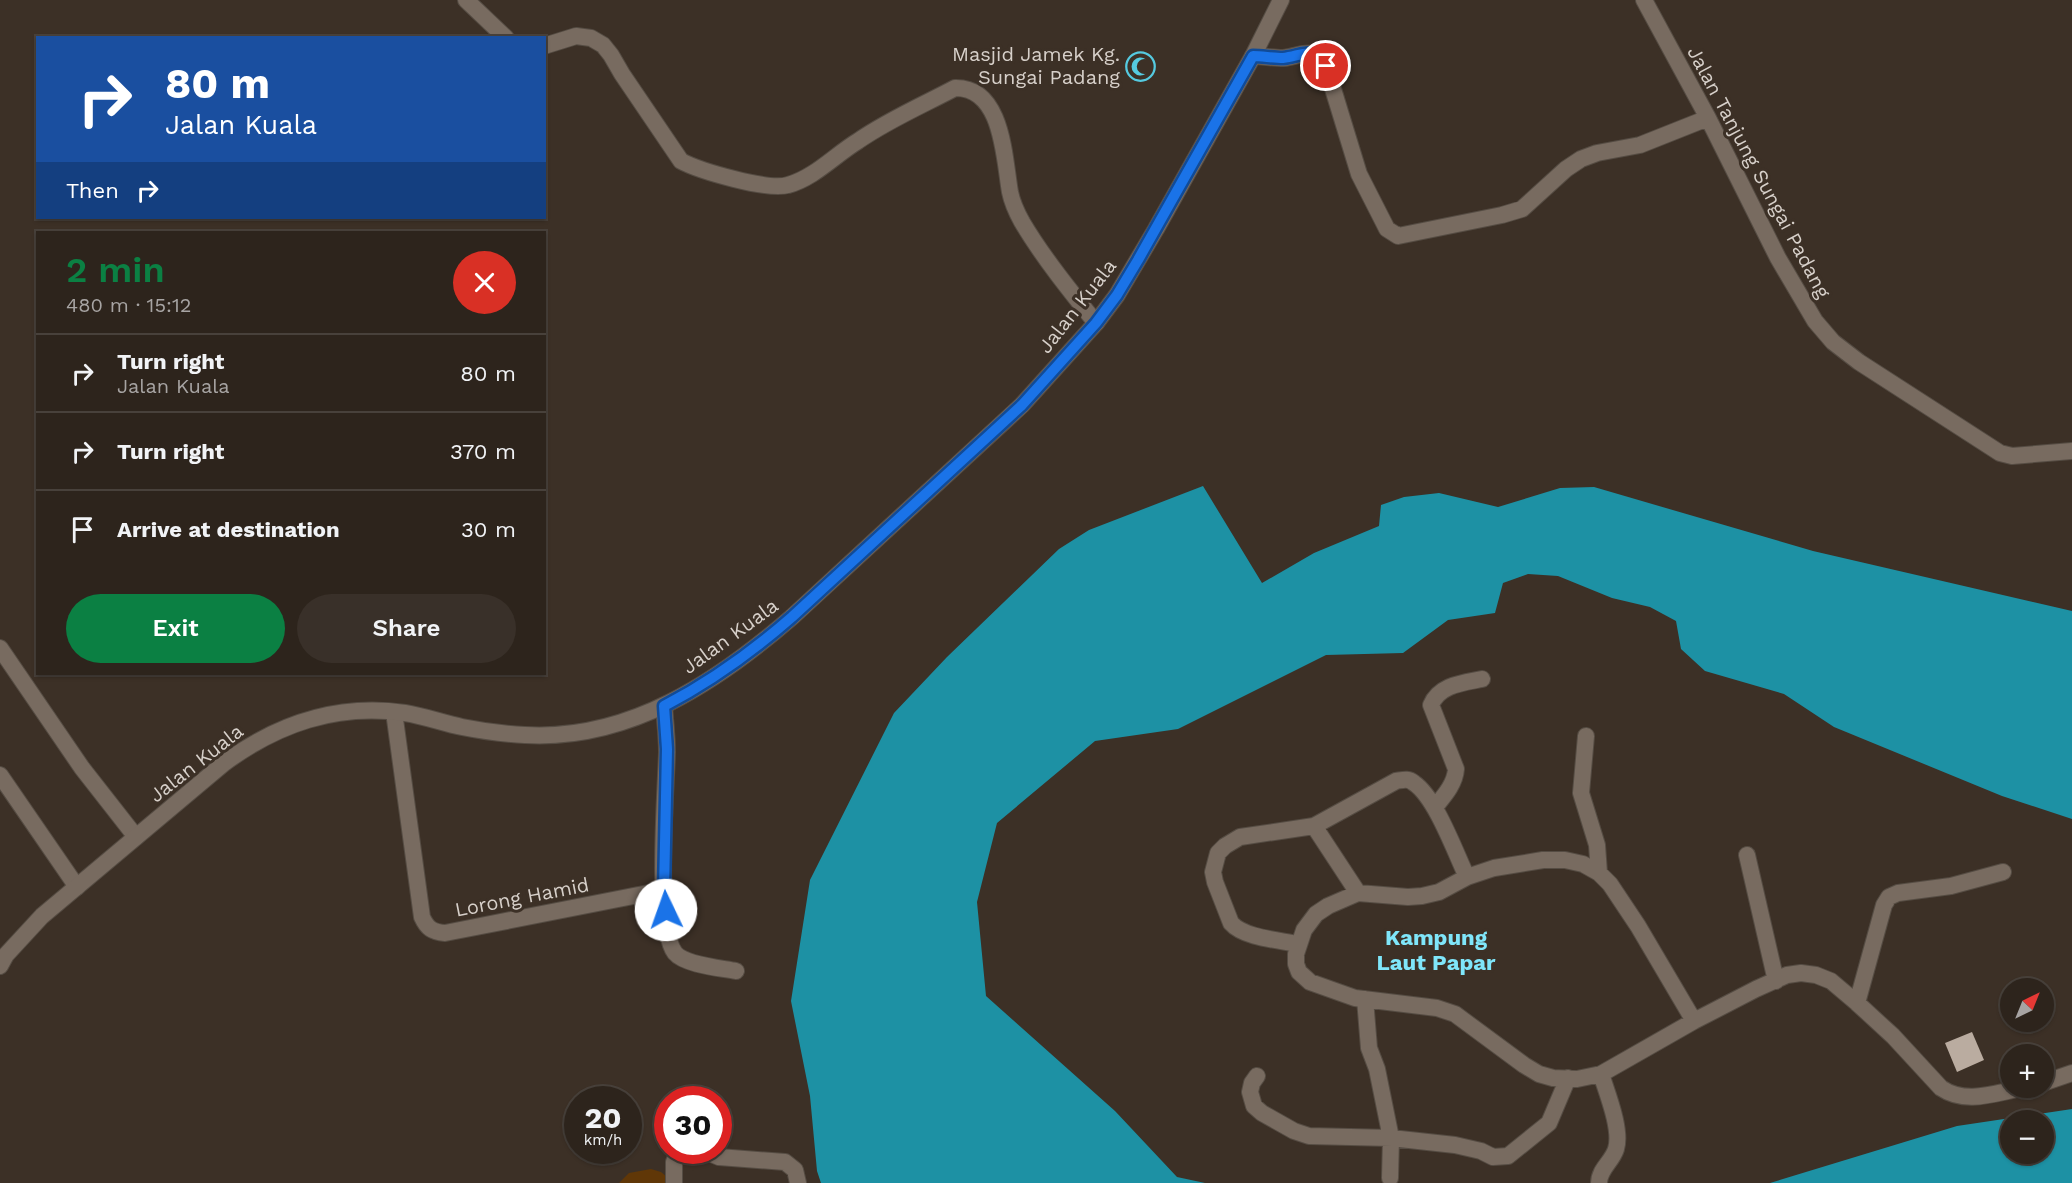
<!DOCTYPE html>
<html lang="en">
<head>
<meta charset="utf-8">
<style>
	:root { --surface:#2d241c; --page:#393029; --text:#f1f3f6; --muted:#a7a4a3; --line:#48413b; --accent:#0b8043 }
	body { margin:0; font-family:"Work Sans",sans-serif; background:var(--page); color:var(--text); height:100vh; display:flex; flex-direction:column; font-size:22px; white-space:nowrap }
	* { box-sizing:border-box; margin:0 }
	p { font-size:20px; color:var(--muted) }
	.icon { flex:none; width:33px; height:33px; fill:none; stroke:currentColor; stroke-width:2; stroke-linecap:round; stroke-linejoin:round }
	.map { position:relative; flex:1; overflow:hidden }
	.side { position:absolute; left:36px; top:231px; width:510px; height:444px; display:flex; flex-direction:column; background:var(--surface); border-radius:0px; box-shadow:0 2px 4px #0004,0 0 0 2px var(--line) }
	.side>* { flex:none }
	.top-card { position:absolute; left:36px; top:36px; width:510px; height:183px; border-radius:0px; box-shadow:0 2px 4px #0004,0 0 0 2px var(--line); background:#1a4fa0; color:#fff; overflow:hidden }
	.needle { width:39px; rotate:43deg }
	.fabs { position:absolute; left:2000px; top:978px; display:grid; gap:12px }
	.fabs a { display:grid; place-items:center; width:54px; height:54px; border-radius:50%; background:var(--surface); box-shadow:0 2px 4px #0004,0 0 0 2px var(--line); font-size:30px }
	.speed { position:absolute; left:564px; top:1086px; display:flex; gap:12px; font-size:30px; font-weight:700; text-align:center }
	.speed>* { display:grid; place-content:center; width:78px; height:78px; border-radius:50%; background:var(--surface); box-shadow:0 2px 4px #0004,0 0 0 2px var(--line); line-height:1 }
	.speed small { font-size:15px; font-weight:400 }
	.speed .limit { border:9px solid #d22; background:#fff; color:#111 }
	.pin { position:absolute; display:grid; place-items:center; width:51px; height:51px; color:#fff; margin:-26px; border:3px solid #fff; border-radius:50%; box-shadow:0 2px 6px #0007 }
	.me { position:absolute; width:66px; margin:-33px; rotate:357deg; stroke-linejoin:round; filter:drop-shadow(0 0 4px #0008) }
	.turn { display:flex; align-items:center; gap:21px; height:126px; padding:0 30px; font-size:27px }
	.turn .icon { width:78px; height:78px; stroke-width:2.5 }
	.turn b { display:block; font-size:42px; line-height:51px }
	.then { display:flex; align-items:center; height:57px; padding:0 30px; background:#0003; gap:12px; font-size:22px }
	.round { display:grid; place-items:center; flex:none; width:63px; height:63px; border-radius:32px; background:var(--page) }
	.overview { display:flex; align-items:center; justify-content:space-between; height:102px; padding:0 30px }
	h1 { font-size:36px; font-weight:600; line-height:45px; color:var(--accent) }
	.button { display:flex; gap:12px; margin-top:auto; padding:12px 30px }
	.button a { flex:1; height:69px; border-radius:36px; background:var(--accent); color:#fff; font-size:24px; font-weight:600; line-height:69px; text-align:center }
	.button a+a { background:var(--page); color:var(--text) }
	ul { padding:0; list-style:none }
	li { display:flex; align-items:center; gap:18px; height:78px; padding:0 30px; border-top:2px solid var(--line) }
	li div { flex:1 }
	li b { display:block; font-size:22px }
	li em { font-style:normal }
	.map>svg:first-child { display:block }
</style>
</head>
<body>
<div class="map">
<svg width="2072" height="1183" viewBox="0 0 2072 1183">
	<rect width="100%" height="100%" fill="#3c3026"/>
	<path fill="#603707" d="M 651,1169 L 661,1172 L 674,1183 L 619,1183 L 629,1173 Z"/>
	<path fill="#1d91a4" fill-rule="evenodd" d="M 1203,486 L 1262,583 L 1314,553 L 1379,526 L 1381,505 L 1404,497 L 1439,493 L 1498,507 L 1560,488 L 1594,487 L 1813,551 L 2072,611 L 2072,819 L 2002,796 L 1834,727 L 1784,694 L 1705,671 L 1681,649 L 1676,621 L 1650,607 L 1612,598 L 1558,576 L 1528,574 L 1503,583 L 1495,613 L 1448,620 L 1403,653 L 1326,655 L 1178,729 L 1095,741 L 997,823 L 977,902 L 986,996 L 1115,1111 L 1177,1177 L 1205,1183 L 821,1183 L 817,1171 L 810,1096 L 791,1001 L 810,880 L 894,713 L 947,657 L 1059,549 L 1089,530 Z
		M 2072,1109 L 2072,1183 L 1770,1183 L 1957,1126 ZM 2010,1120 L 2043,1120 L 2043,1154 L 2010,1154 Z"/>
	<path fill="#baaca0" d="M 1972,1032 L 1984,1060 L 1957,1072 L 1945,1043 Z"/>
	<g fill="none" stroke-linecap="round" stroke-linejoin="round">
		<defs>
			<path id="minor" d="M 466,0 L 506,38
				M 1644,0 L 1708,118 L 1778,258 L 1815,321 L 1833,342 L 1859,362 L 2000,453 L 2012,456 L 2072,451
				M 544,46 L 576,36 L 591,38 L 603,45 L 611,55 L 622,74 L 681,161 C 700,171 768,191 788,185 C 814,178 835,155 858,141 C 888,120 923,105 955,88 C 1003,87 1004,158 1010,192 C 1012,202 1017,213 1022,222 C 1042,256 1071,292 1096,323
				M 1253,56 C 1262,56 1273,58 1283,58 C 1302,56 1313,45 1326,66 L 1359,174 L 1387,229 L 1398,236 L 1502,215 L 1522,209 L 1566,169 L 1581,159 L 1597,153 L 1640,145 L 1708,118
				M 0,648 L 82,768 L 136,837
				M 664,706 C 665,721 667,737 667,752 C 666,790 655,928 675,953 C 685,965 721,968 736,971
				M 394,712 L 422,917 C 427,928 432,932 445,933 L 664,890
				M 1586,736 L 1581,793 L 1597,845 L 1599,873
				M 0,775 L 77,887
				M 1435,807 C 1444,796 1455,784 1456,769 L 1431,705 C 1439,685 1462,683 1482,679
				M 1314,826 L 1358,893
				M 1747,855 L 1776,981
				M 1298,944 C 1279,940 1244,938 1231,923 L 1215,882 L 1213,872 L 1218,853 L 1225,846 L 1240,837 L 1314,826 L 1396,781 C 1403,780 1408,778 1414,783 C 1436,798 1455,852 1467,877
				M 1365,999 L 1369,1048 L 1377,1069 L 1391,1138 L 1390,1178
				M 1857,1003 L 1884,905 L 1889,897 L 1898,893 L 1951,886 L 2003,872
				M 1694,1021 L 1638,926 L 1610,884 L 1599,873 L 1583,864 L 1565,860 L 1543,860 L 1494,868 L 1467,877 L 1439,892 L 1422,896 L 1408,897 L 1358,893 L 1328,906 L 1316,914 L 1304,930 L 1296,954 L 1296,964 L 1299,972 L 1310,982 L 1355,998 L 1437,1008 L 1455,1014 L 1524,1065 L 1539,1074 L 1553,1078 L 1577,1079 L 1601,1074 L 1694,1021 L 1756,989 L 1787,975 L 1801,973 L 1816,975 L 1831,981 L 1857,1003 L 1893,1036 L 1941,1088 C 1966,1105 1995,1093 2022,1088
				M 1257,1076 L 1252,1083 L 1250,1092 L 1254,1106 L 1262,1113 L 1294,1131 L 1309,1136 L 1391,1138 L 1455,1145 L 1481,1151 L 1493,1157 L 1508,1156 L 1549,1123 L 1568,1078
				M 2043,1083 L 2072,1073
				M 702,1150 L 719,1157 L 785,1162 L 795,1170 L 798,1183
				M 674,1183 L 674,1162 L 679,1150
				M 1599,1183 C 1599,1169 1612,1162 1616,1149 C 1622,1130 1607,1093 1601,1074"/>
			<path id="secondary" d="M 0,966 L 6,955 L 42,916 L 223,764 C 277,724 336,703 405,713 C 424,716 443,723 462,727 C 482,731 504,734 525,735 C 629,741 717,682 792,617 L 1022,405 L 1096,323 L 1117,295 L 1156,229 L 1253,56 L 1281,0"/>
		</defs>
		<use href="#minor" stroke="#554c43" stroke-width="18"/>
		<use href="#secondary" stroke="#554c43" stroke-width="18"/>
		<use href="#minor" stroke="#786b60" stroke-width="16"/>
		<use href="#secondary" stroke="#786b60" stroke-width="16"/>
	</g>
	<g fill="none" stroke-linecap="round" stroke-linejoin="round">
		<defs>
			<path id="route" d="M 666,910 L 664,890 L 667,749 L 664,706 C 710,682 752,652 792,617 L 1022,405 L 1096,323 L 1117,295 L 1138,260 L 1253,56 C 1262,56 1273,58 1283,58 C 1302,56 1313,45 1326,66"/>
		</defs>
		<use href="#route" stroke="#114b97" stroke-width="15"/>
		<use href="#route" stroke="#1a73e8" stroke-width="10"/>
	</g>
	<defs>
		<symbol id="mosque-ring" viewBox="-11 -11 22 22"><circle r="9.5" fill="#3c3026" stroke="#55cae0" stroke-width="1.5"/><path d="M3.5-4.9A6 6 0 1 0 3.5 4.9A5 5 0 1 1 3.5-4.9Z" fill="#55cae0"/></symbol>
	</defs>
	<g fill-rule="evenodd">
		<use href="#mosque-ring" x="1124" y="50" width="33" height="33"/>
	</g>
	<g text-anchor="middle" stroke-width="6" stroke-linejoin="round" paint-order="stroke">
		<g font-size="20" fill="#d7d0ca" stroke="#3c3026" text-anchor="end">
			<text x="1120" y="61">Masjid Jamek Kg.<tspan x="1120" dy="23">Sungai Padang</tspan></text>
		</g>
		<g font-size="20" fill="#d7d0ca" stroke="#3c3026">
			<text transform="translate(1759 172) rotate(62)" y="7">Jalan Tanjung Sungai Padang</text>
			<text transform="translate(1077 306) rotate(-52)" y="7">Jalan Kuala</text>
			<text transform="translate(730 636) rotate(-36)" y="7">Jalan Kuala</text>
			<text transform="translate(196 763) rotate(-38)" y="7">Jalan Kuala</text>
			<text transform="translate(522 897) rotate(-11)" y="7">Lorong Hamid</text>
		</g>
		<g font-size="22" font-weight="bold" fill="#7fe6fa" stroke="#3c3026">
			<text x="1436" y="945">Kampung<tspan x="1436" dy="25">Laut Papar</tspan></text>
		</g>
	</g>
</svg>
<div class="fabs">
<a><svg class="needle" viewBox="-14 -14 28 28"><path d="M0-13l5 13h-10z" fill="#e53935"/><path d="M0 13l5-13h-10z" fill="#a7a4a3"/></svg></a>
<a>+</a>
<a>−</a>
</div>
<div class="speed"><div>20<small>km/h</small></div><div class="limit">30</div></div>
<div class="pin" style="left:1326px;top:66px;background:#d93025"><svg class="icon" aria-label="arrive" viewBox="0 0 24 24"><path d="M6 21V4h12l-3 4 3 4H6"/></svg></div>
<svg class="me" style="left:666px;top:910px" viewBox="-20 -20 40 40"><circle r="19" fill="#fff"/><path d="M0-13L10 11 0 6-10 11z" fill="#1a73e8"/></svg>
<div class="top-card">
<div class="turn"><svg class="icon" aria-label="right" viewBox="0 0 24 24"><path d="M7 20v-9h11M14 6l5 5-5 5"/></svg><div><b>80 m</b>Jalan Kuala</div></div>
<div class="then">Then<svg class="icon" aria-label="right" viewBox="0 0 24 24"><path d="M7 20v-9h11M14 6l5 5-5 5"/></svg></div>
</div>
<section class="side">
<div class="overview"><div><h1>2 min</h1><p>480 m · 15:12</p></div><a class="round" style="background:#d93025;color:#fff"><svg class="icon" aria-label="close" viewBox="0 0 24 24"><path d="M6 6l12 12M18 6L6 18"/></svg></a></div>
<ul>
<li><svg class="icon" aria-label="right" viewBox="0 0 24 24"><path d="M7 20v-9h11M14 6l5 5-5 5"/></svg><div><b>Turn right</b><p>Jalan Kuala</p></div><em>80 m</em></li>
<li><svg class="icon" aria-label="right" viewBox="0 0 24 24"><path d="M7 20v-9h11M14 6l5 5-5 5"/></svg><div><b>Turn right</b></div><em>370 m</em></li>
<li><svg class="icon" aria-label="arrive" viewBox="0 0 24 24"><path d="M6 21V4h12l-3 4 3 4H6"/></svg><div><b>Arrive at destination</b></div><em>30 m</em></li>
</ul>
<div class="button"><a>Exit</a><a>Share</a></div>
</section>
</div>
</body>
</html>
